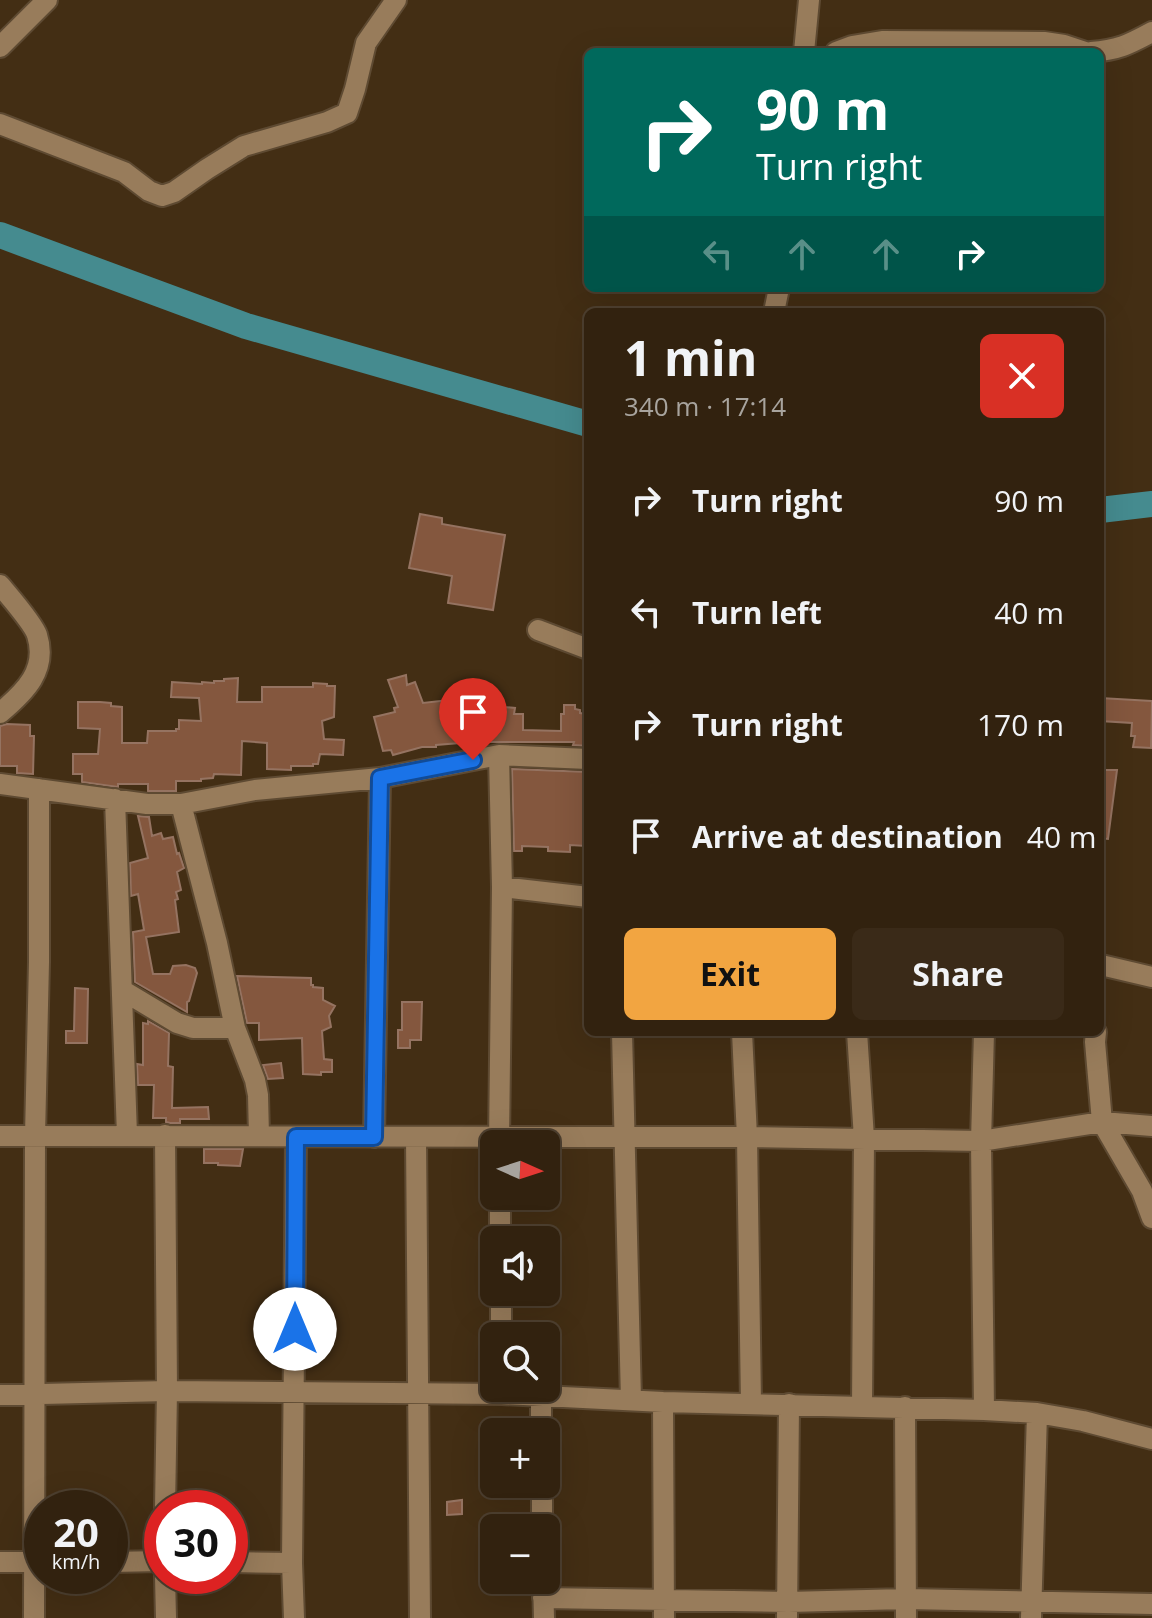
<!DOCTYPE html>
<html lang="en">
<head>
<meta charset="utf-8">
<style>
	:root { --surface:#32220f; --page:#3a2a18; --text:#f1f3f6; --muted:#a8a49e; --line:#4d3f2f; --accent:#f2a541 }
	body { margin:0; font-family:"Open Sans",sans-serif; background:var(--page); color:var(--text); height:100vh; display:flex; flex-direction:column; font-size:30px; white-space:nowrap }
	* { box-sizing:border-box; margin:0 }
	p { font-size:26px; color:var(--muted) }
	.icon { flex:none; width:44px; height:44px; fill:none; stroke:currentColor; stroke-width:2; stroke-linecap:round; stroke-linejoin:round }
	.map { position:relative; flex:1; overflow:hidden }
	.sheet { position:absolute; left:584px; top:308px; width:520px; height:728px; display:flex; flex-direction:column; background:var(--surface); border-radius:12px; box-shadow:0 8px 32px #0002,0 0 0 2px var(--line) }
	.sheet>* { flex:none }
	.top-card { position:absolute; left:584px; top:48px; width:520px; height:244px; border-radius:12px; box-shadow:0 8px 32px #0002,0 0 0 2px var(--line); background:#00695c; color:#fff; overflow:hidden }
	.needle { width:52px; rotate:93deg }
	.tools { position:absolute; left:480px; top:1130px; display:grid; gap:16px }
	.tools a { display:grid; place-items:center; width:80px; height:80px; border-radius:12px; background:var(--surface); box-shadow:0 8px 32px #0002,0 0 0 2px var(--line); font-size:40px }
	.speed { position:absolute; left:24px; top:1490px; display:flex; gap:16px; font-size:40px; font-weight:700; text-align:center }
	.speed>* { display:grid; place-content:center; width:104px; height:104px; border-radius:50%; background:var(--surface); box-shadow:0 8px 32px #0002,0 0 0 2px var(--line); line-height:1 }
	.speed small { font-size:20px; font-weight:400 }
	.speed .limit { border:12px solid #d22; background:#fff; color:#111 }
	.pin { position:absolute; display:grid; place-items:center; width:68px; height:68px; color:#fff; margin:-82px -34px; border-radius:50% 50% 50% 0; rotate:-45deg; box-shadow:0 0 8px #0007 }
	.pin .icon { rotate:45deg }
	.me { position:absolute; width:88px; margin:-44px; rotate:0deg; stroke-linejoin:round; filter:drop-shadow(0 0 6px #0008) }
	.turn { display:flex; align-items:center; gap:28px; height:168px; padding:0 40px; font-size:36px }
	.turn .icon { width:104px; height:104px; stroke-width:2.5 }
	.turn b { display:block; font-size:56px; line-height:68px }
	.lanes { display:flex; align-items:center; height:76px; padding:0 40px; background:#0003; justify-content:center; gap:40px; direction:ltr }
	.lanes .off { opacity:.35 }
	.round { display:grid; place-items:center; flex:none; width:84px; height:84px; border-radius:12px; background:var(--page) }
	.overview { display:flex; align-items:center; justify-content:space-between; height:136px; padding:0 40px }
	h1 { font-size:48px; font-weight:700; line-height:60px }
	.button { display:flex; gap:16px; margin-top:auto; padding:16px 40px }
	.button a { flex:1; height:92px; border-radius:12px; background:var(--accent); color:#111; font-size:32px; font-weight:700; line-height:92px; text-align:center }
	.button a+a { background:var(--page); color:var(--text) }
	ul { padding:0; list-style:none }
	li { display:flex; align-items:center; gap:24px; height:112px; padding:0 40px }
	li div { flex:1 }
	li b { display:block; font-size:30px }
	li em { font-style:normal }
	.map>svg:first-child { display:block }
</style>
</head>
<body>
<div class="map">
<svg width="1152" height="1618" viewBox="0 0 1152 1618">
	<rect width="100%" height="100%" fill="#432e14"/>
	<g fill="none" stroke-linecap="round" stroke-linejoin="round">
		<path stroke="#458b8f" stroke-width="26" d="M 0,235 L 246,326 L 588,424
			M 1100,510 L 1152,504"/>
	</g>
	<path fill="#84573e" stroke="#957361" stroke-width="2" d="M 420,514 L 442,518 L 442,524 L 505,535 L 493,610 L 448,603 L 452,576 L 409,568 Z
		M 406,675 L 407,685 L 415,682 L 423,703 L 467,698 L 503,699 L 504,707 L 515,708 L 514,714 L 523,714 L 523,730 L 561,731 L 561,714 L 564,714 L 564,705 L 575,705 L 575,709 L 580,710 L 580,713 L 588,714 L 588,746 L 573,745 L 574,742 L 473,742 L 436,745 L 436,747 L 422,747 L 393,755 L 391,750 L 383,751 L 374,717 L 395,712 L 394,708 L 398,707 L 388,680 Z
		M 238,678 L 237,702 L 262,702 L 262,687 L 313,687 L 313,683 L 327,684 L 327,686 L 335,686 L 334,717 L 322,721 L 324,739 L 344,740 L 343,755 L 320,754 L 318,764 L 313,764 L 313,766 L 291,766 L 291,770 L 267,769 L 267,743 L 242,741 L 241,775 L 214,774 L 213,778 L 201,779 L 201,781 L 176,781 L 176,791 L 148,791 L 148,784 L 118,784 L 118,787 L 82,782 L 82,774 L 73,774 L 73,754 L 98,754 L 100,729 L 78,728 L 78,702 L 100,702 L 111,703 L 111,706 L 122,707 L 122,743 L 147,743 L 148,731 L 176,731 L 176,729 L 179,729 L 179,720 L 201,721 L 199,698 L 171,697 L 172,682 L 202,684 L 202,682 L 214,683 L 214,681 L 224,681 L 224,679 Z
		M 1100,698 L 1152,701 L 1151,748 L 1133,747 L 1135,736 L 1131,736 L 1132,723 L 1100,721 Z
		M 7,724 L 30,725 L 30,736 L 34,736 L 33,774 L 17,773 L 17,766 L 0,766 L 0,726 Z
		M 512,769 L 588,772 L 586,846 L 570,845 L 570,852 L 548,851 L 548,847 L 522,846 L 522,851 L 514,851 Z
		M 1104,770 L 1117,770 L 1108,839 L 1100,838 L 1101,789 L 1102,789 Z
		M 138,816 L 149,817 L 152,836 L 161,833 L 163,839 L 173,837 L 177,854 L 179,853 L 184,868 L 177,872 L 181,890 L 176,892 L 178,899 L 175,900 L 179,932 L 146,937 L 153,974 L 170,974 L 173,966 L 186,965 L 195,968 L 197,973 L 189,1001 L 187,1002 L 187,1012 L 135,982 L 133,932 L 144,930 L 138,894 L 131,896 L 130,863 L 148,858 Z
		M 237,976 L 311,978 L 311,985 L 313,985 L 313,987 L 323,988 L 323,1000 L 335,1006 L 329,1016 L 331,1027 L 322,1031 L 324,1059 L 332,1060 L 332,1072 L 321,1072 L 321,1075 L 303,1074 L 302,1038 L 259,1040 L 259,1023 L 247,1023 Z
		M 75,988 L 88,989 L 87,1043 L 66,1043 L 66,1031 L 74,1031 Z
		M 402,1002 L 422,1002 L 421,1040 L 410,1040 L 410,1048 L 398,1048 L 398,1030 L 402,1030 Z
		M 148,1021 L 169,1033 L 168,1066 L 173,1067 L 172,1108 L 208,1107 L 209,1119 L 180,1119 L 180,1123 L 170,1123 L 166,1122 L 166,1118 L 153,1118 L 154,1085 L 138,1085 L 137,1064 L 143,1065 L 143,1023 L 148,1024 Z
		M 281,1063 L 283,1078 L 268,1079 L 263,1065 Z
		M 204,1149 L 243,1149 L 240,1166 L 218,1165 L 218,1163 L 204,1163 Z
		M 201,1494 L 219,1495 L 218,1508 L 202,1508 Z
		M 462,1500 L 462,1514 L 447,1515 L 447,1502 Z"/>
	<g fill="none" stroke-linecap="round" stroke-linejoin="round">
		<defs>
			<path id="minor" d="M 0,47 L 47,0
				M 804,52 L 809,0
				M 836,52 L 852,46 L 882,41 L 1044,42 L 1064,45 L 1085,52
				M 1091,52 C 1118,50 1128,45 1152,32
				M 0,124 L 124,172 L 149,191 L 162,196 L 174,192 L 207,169 L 244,146 L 327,122 L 347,113 L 355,89 L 366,43 L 396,0
				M 774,312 L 779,288
				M 0,585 C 9,596 33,623 37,635 C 48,670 25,692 0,713
				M 538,630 L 588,649
				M 0,784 L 147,804 L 181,804 L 255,790 L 380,778 L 499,755 L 588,759
				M 115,799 L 127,1135
				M 181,804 L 217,943 L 235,1028 L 255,1080 L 258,1095 L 259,1136
				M 502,887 L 588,897
				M 1101,965 L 1152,977
				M 122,990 L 177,1023 L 193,1028 L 235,1028
				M 622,1032 L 631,1400
				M 742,1032 L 747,1137 L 751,1404
				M 857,1032 L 864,1138 L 862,1407
				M 984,1032 L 981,1141 L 984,1410
				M 1096,1032 L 1095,1042 L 1102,1122 L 1142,1191 L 1152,1218
				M 165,1135 L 167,1391 L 165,1508
				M 0,1136 L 747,1137 L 981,1141 L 1102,1122 L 1152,1126
				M 374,1137 L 380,778
				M 416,1137 L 420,1618
				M 499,1144 L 502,887 L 499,755
				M 500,1196 L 500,1240
				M 501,1292 L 501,1336
				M 0,1395 L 167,1391 L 502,1394 L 663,1402 L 984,1410 L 1037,1413 L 1083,1421 L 1152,1439
				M 541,1396 L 541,1432
				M 663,1402 L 664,1618
				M 905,1407 L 906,1618
				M 542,1484 L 542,1528
				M 0,1562 L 42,1562
				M 110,1562 L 162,1561
				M 230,1562 L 292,1563
				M 165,1576 L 166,1618
				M 543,1580 L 544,1618
				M 543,1598 L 788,1602 L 906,1599 L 1152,1604
				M 34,1618 L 35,1136 L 39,962 L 39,789
				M 294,1618 L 292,1563 L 296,1137
				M 787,1618 L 789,1404
				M 1031,1618 L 1037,1413"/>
		</defs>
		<use href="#minor" stroke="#5e4a32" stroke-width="24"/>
		<use href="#minor" stroke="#987c5b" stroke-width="20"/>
	</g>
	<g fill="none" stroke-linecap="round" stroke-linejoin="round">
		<defs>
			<path id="route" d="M 295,1329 L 296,1137 L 374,1137 L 380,778 L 473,760"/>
		</defs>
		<use href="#route" stroke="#114b97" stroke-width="20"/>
		<use href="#route" stroke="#1a73e8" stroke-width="14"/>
	</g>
</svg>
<div class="tools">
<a><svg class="needle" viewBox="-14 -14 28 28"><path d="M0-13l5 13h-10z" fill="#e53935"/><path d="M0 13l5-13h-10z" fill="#a8a49e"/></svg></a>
<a><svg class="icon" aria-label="sound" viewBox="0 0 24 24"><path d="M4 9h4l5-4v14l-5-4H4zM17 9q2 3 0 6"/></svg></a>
<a><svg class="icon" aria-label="search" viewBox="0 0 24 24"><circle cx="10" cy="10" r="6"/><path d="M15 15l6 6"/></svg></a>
<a>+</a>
<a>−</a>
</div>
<div class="speed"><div>20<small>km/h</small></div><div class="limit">30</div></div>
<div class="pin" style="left:473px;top:760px;background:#d93025"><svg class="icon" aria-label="arrive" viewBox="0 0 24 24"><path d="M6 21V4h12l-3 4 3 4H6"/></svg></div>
<svg class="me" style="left:295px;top:1329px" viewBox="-20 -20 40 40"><circle r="19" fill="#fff"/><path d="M0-13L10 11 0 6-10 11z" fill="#1a73e8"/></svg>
<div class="top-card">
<div class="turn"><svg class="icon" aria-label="right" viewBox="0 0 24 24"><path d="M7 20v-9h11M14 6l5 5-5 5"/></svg><div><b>90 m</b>Turn right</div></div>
<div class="lanes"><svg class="icon off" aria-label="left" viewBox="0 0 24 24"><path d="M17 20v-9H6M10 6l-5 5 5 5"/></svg><svg class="icon off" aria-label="ahead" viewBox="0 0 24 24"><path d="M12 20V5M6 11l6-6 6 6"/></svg><svg class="icon off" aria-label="ahead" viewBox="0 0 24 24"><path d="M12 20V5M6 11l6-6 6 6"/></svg><svg class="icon" aria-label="right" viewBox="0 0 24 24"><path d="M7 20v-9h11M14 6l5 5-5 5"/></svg></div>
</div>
<section class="sheet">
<div class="overview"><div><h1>1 min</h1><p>340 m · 17:14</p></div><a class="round" style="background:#d93025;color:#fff"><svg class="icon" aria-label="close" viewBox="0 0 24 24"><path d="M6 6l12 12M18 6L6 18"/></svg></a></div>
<ul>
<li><svg class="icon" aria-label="right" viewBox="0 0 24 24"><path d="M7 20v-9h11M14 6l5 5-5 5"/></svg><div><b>Turn right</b></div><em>90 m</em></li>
<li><svg class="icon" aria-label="left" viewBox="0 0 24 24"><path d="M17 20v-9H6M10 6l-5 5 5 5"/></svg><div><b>Turn left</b></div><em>40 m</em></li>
<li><svg class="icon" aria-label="right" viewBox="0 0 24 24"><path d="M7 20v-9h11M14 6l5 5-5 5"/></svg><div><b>Turn right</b></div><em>170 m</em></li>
<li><svg class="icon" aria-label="arrive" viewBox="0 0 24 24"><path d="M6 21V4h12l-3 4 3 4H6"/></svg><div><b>Arrive at destination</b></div><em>40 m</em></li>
</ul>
<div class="button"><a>Exit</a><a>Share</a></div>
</section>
</div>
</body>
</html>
